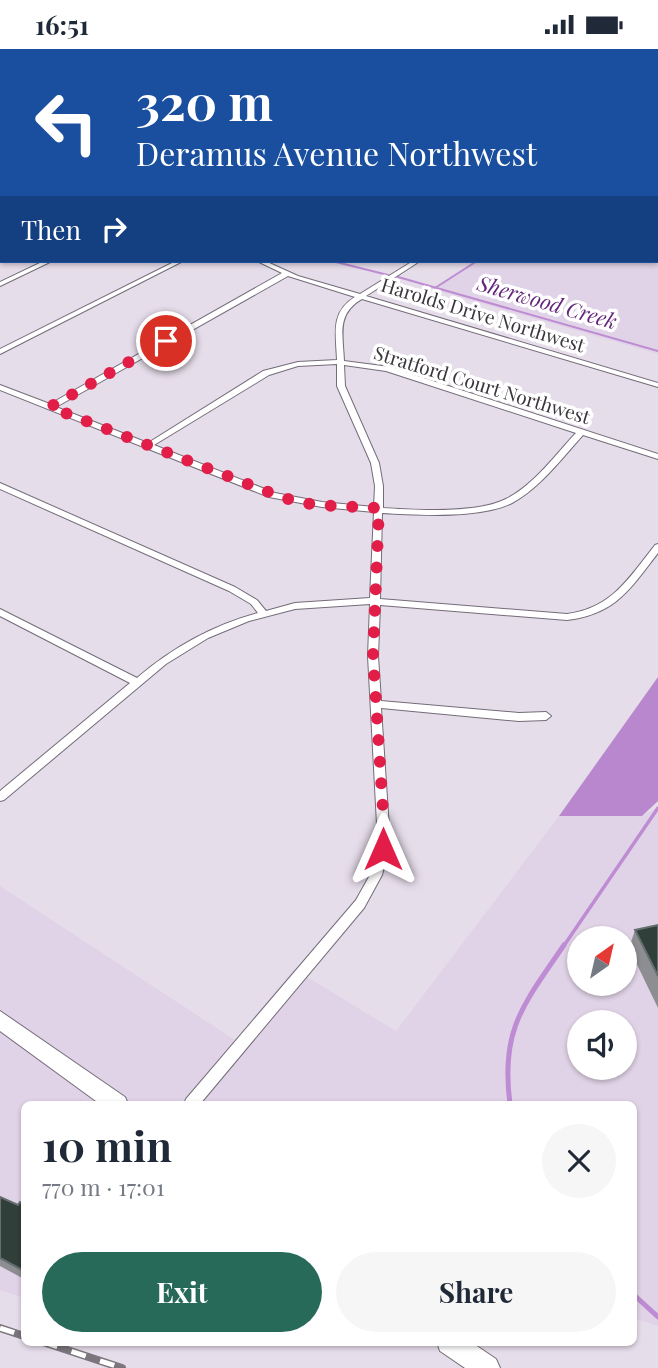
<!DOCTYPE html>
<html lang="en">
<head>
<meta charset="utf-8">
<style>
	:root { --surface:#fff; --page:#f6f6f7; --text:#1f2937; --muted:#747a83; --accent:#286a5a }
	body { margin:0; font-family:"Playfair Display",serif; background:var(--page); color:var(--text); height:100vh; display:flex; flex-direction:column; font-size:26px; white-space:nowrap }
	* { box-sizing:border-box; margin:0 }
	p { font-size:23px; color:var(--muted) }
	.icon { flex:none; width:38px; height:38px; fill:none; stroke:currentColor; stroke-width:2; stroke-linecap:round; stroke-linejoin:round }
	.map { position:relative; flex:1; overflow:hidden }
	.panel { position:absolute; left:21px; top:1052px; width:616px; height:245px; display:flex; flex-direction:column; background:var(--surface); border-radius:10px; box-shadow:0 2px 5px #0004 }
	.panel>* { flex:none }
	.banner { position:absolute; left:0px; top:0px; width:658px; height:214px; box-shadow:0 2px 5px #0004; background:#1a4fa0; color:#fff; overflow:hidden }
	.needle { width:46px; rotate:34deg }
	.fabs { position:absolute; left:567px; top:877px; display:grid; gap:14px }
	.fabs a { display:grid; place-items:center; width:70px; height:70px; border-radius:50%; background:var(--surface); box-shadow:0 2px 5px #0004; font-size:35px }
	.pin { position:absolute; display:grid; place-items:center; width:60px; height:60px; color:#fff; margin:-30px; border:4px solid #fff; border-radius:50%; box-shadow:0 2px 7px #0007 }
	.me { position:absolute; width:77px; margin:-38px; rotate:0deg; stroke-linejoin:round; filter:drop-shadow(0 0 5px #0008) }
	.turn { display:flex; align-items:center; gap:24px; height:147px; padding:0 21px; font-size:32px }
	.turn .icon { width:91px; height:91px; stroke-width:2.5 }
	.turn b { display:block; font-size:49px; line-height:60px }
	.then { display:flex; align-items:center; height:66px; padding:0 21px; background:#0003; gap:14px; font-size:26px }
	.round { display:grid; place-items:center; flex:none; width:74px; height:74px; border-radius:37px; background:var(--page) }
	.head { display:flex; align-items:center; justify-content:space-between; height:119px; padding:0 21px }
	h1 { font-size:42px; font-weight:700; line-height:52px }
	.button { display:flex; gap:14px; margin-top:auto; padding:14px 21px }
	.button a { flex:1; height:80px; border-radius:42px; background:var(--accent); color:#fff; font-size:28px; font-weight:700; line-height:80px; text-align:center }
	.button a+a { background:var(--page); color:var(--text) }
	.status { display:flex; justify-content:space-between; align-items:center; height:49px; padding:0 35px; background:var(--surface); direction:ltr }
	.status svg { height:19px; fill:currentColor }
	.map>svg:first-child { display:block }
</style>
</head>
<body>
<div class="status"><b>16:51</b><svg viewBox="0 0 49 12"><path d="M0 12V9h3v3zM5 12V6h3v6zM10 12V3h3v9zM15 12V0h3v12zM26 1h20v11H26zM47 4h2v5h-2z"/></svg></div>
<div class="map">
<svg width="658" height="1319" viewBox="0 0 658 1319">
	<rect width="100%" height="100%" fill="#e6ddea"/>
	<path fill="#e1d3e7" fill-rule="evenodd" d="M 403,0 L 658,0 L 658,54 L 656,2 Z
		M 658,165 L 658,305 L 431,240 L 475,212 L 656,212 Z
		M 658,758 L 658,1277 L 634,1269 L 634,1055 L 24,1055 L 24,1249 L 0,1241 L 0,837 L 235,991 L 294,920 L 396,982 L 559,767 L 642,767 ZM 579,889 L 625,889 L 625,934 L 579,934 ZM 579,973 L 625,973 L 625,1018 L 579,1018 Z"/>
	<path fill="#b987ce" d="M 658,628 L 658,752 L 642,767 L 559,767 Z"/>
	<g fill="none" stroke-linecap="round" stroke-linejoin="round">
		<path stroke="#be8cd2" stroke-width="2" d="M 332,212 L 388,226
			M 398,228 L 658,302
			M 435,239 L 477,212"/>
		<path stroke="#be8cd2" stroke-width="3.5" d="M 563,898 L 658,759"/>
		<path stroke="#be8cd2" stroke-width="5" d="M 510,1055 C 500,980 524,955 564,896
			M 634,1246 L 658,1268"/>
		<defs>
			<path id="minor" d="M 325,0 L 329,0 L 330,2 L 326,2 Z
				M 0,85 L 2,85 L 2,88 L 0,89 Z
				M 0,174 L 2,174 L 2,178 L 0,178 Z
				M 656,196 L 658,197 L 658,201 L 656,200 Z
				M 44,212 L 52,212 L 0,237 L 0,233 Z
				M 176,212 L 183,212 L 0,305 L 0,300 Z
				M 257,212 L 265,212 L 298,227 L 360,245 L 413,212 L 420,212 L 366,247 L 658,334 L 658,338 L 362,250 C 336,265 343,286 344,312 L 390,318 L 658,405 L 658,410 L 583,386 C 562,409 540,439 512,454 C 480,470 418,466 382,464 L 380,550 L 567,565 C 612,559 629,529 655,496 L 658,495 L 658,504 C 630,540 616,565 567,571 L 380,556 L 378,607 L 381,652 L 519,664 L 546,663 L 551,667 L 546,671 L 519,672 L 381,659 L 390,794 L 382,826 L 364,859 L 200,1055 L 184,1055 L 186,1050 L 356,851 L 370,826 L 378,794 L 368,607 L 370,555 L 295,560 L 249,572 L 208,589 L 166,615 L 4,751 L 0,752 L 0,742 L 130,634 L 0,567 L 0,560 L 137,629 C 172,599 213,576 258,564 L 251,555 L 229,542 L 0,440 L 0,434 L 235,538 L 257,551 L 266,562 L 295,554 L 370,549 L 374,463 L 322,458 L 269,448 L 0,341 L 0,336 L 50,355 L 282,224 ZM 288,227 L 355,248 C 330,263 336,285 337,311 L 298,313 L 263,322 L 148,394 L 56,358 ZM 337,315 L 337,337 L 371,414 L 375,437 L 374,458 L 322,453 L 275,444 L 154,396 L 269,326 L 298,317 ZM 344,316 L 386,322 L 576,384 C 555,406 534,436 506,450 C 476,465 416,461 383,459 L 383,437 L 379,414 L 345,337 Z"/>
			<path id="secondary" d="M 557,0 L 569,2 L 559,2 Z
				M 656,44 L 658,44 L 658,49 L 656,49 Z
				M 0,962 L 125,1048 L 128,1055 L 100,1055 L 0,982 Z
				M 437,1293 L 471,1293 L 496,1310 L 500,1319 L 465,1319 L 440,1302 Z"/>
			<path id="motorway" d="M 114,0 L 123,0 L 112,2 Z
				M 133,0 L 144,0 L 131,2 Z
				M 161,0 L 173,0 L 159,2 Z
				M 0,43 L 2,43 L 2,49 L 0,49 Z"/>
		</defs>
		<use href="#minor" stroke="#746c78" stroke-width="2"/>
		<use href="#secondary" stroke="#746c78" stroke-width="2"/>
		<use href="#motorway" stroke="#9c78aa" stroke-width="2"/>
		<use href="#minor" fill="#fff" fill-rule="evenodd"/>
		<use href="#secondary" fill="#fff" fill-rule="evenodd"/>
		<use href="#motorway" fill="#d19ce7" fill-rule="evenodd"/>
		<defs>
			<path id="rail" d="M 0,1279 L 24,1287
				M 43,1293 L 122,1319"/>
		</defs>
		<use href="#rail" stroke="#7b757d" stroke-width="8"/>
		<use href="#rail" stroke="#fff" stroke-width="5" stroke-dasharray="15" stroke-linecap="butt"/>
	</g>
	<path fill="#8c8e92" d="M 658,876 L 658,959 L 629,899 L 635,881 Z
		M 0,1148 L 18,1156 L 24,1155 L 24,1230 L 0,1217 Z"/>
	<path fill="#313f3b" stroke="#676e70" stroke-width="2" d="M 658,876 L 658,927 L 635,881 Z
		M 0,1148 L 18,1156 L 20,1153 L 24,1155 L 24,1222 L 0,1209 Z"/>
	<g fill="none" stroke-linecap="round" stroke-linejoin="round">
		<path stroke="#e11d48" stroke-width="12" stroke-dasharray="0 21.6" d="M 166,292 L 50,358 L 284,449 L 315,456 L 379,459 L 373,607 L 384,777 L 383,800"/>
	</g>
	<g text-anchor="middle" stroke-width="7" stroke-linejoin="round" paint-order="stroke">
		<g font-size="19" fill="#39353a" stroke="#fff">
			<text transform="translate(483 266) rotate(17)" y="7">Harolds Drive Northwest</text>
			<text transform="translate(482 336) rotate(17)" y="7">Stratford Court Northwest</text>
		</g>
		<g font-size="21" font-style="italic" fill="#64267a" stroke="#fff">
			<text transform="translate(547 254) rotate(16)" y="7">Sherwood Creek</text>
		</g>
	</g>
</svg>
<div class="fabs">
<a><svg class="needle" viewBox="-14 -14 28 28"><path d="M0-13l5 13h-10z" fill="#e53935"/><path d="M0 13l5-13h-10z" fill="#747a83"/></svg></a>
<a><svg class="icon" aria-label="sound" viewBox="0 0 24 24"><path d="M4 9h4l5-4v14l-5-4H4zM17 9q2 3 0 6"/></svg></a>
</div>
<div class="pin" style="left:166px;top:292px;background:#d93025"><svg class="icon" aria-label="arrive" viewBox="0 0 24 24"><path d="M6 21V4h12l-3 4 3 4H6"/></svg></div>
<svg class="me" style="left:383px;top:800px" viewBox="-20 -20 40 40"><path d="M0-17L14 15 0 8-14 15z" fill="#e11d48" stroke="#fff" stroke-width="4"/></svg>
<div class="banner">
<div class="turn"><svg class="icon" aria-label="left" viewBox="0 0 24 24"><path d="M17 20v-9H6M10 6l-5 5 5 5"/></svg><div><b>320 m</b>Deramus Avenue Northwest</div></div>
<div class="then">Then<svg class="icon" aria-label="right" viewBox="0 0 24 24"><path d="M7 20v-9h11M14 6l5 5-5 5"/></svg></div>
</div>
<section class="panel">
<div class="head"><div><h1>10 min</h1><p>770 m · 17:01</p></div><a class="round"><svg class="icon" aria-label="close" viewBox="0 0 24 24"><path d="M6 6l12 12M18 6L6 18"/></svg></a></div>
<div class="button"><a>Exit</a><a>Share</a></div>
</section>
</div>
</body>
</html>
